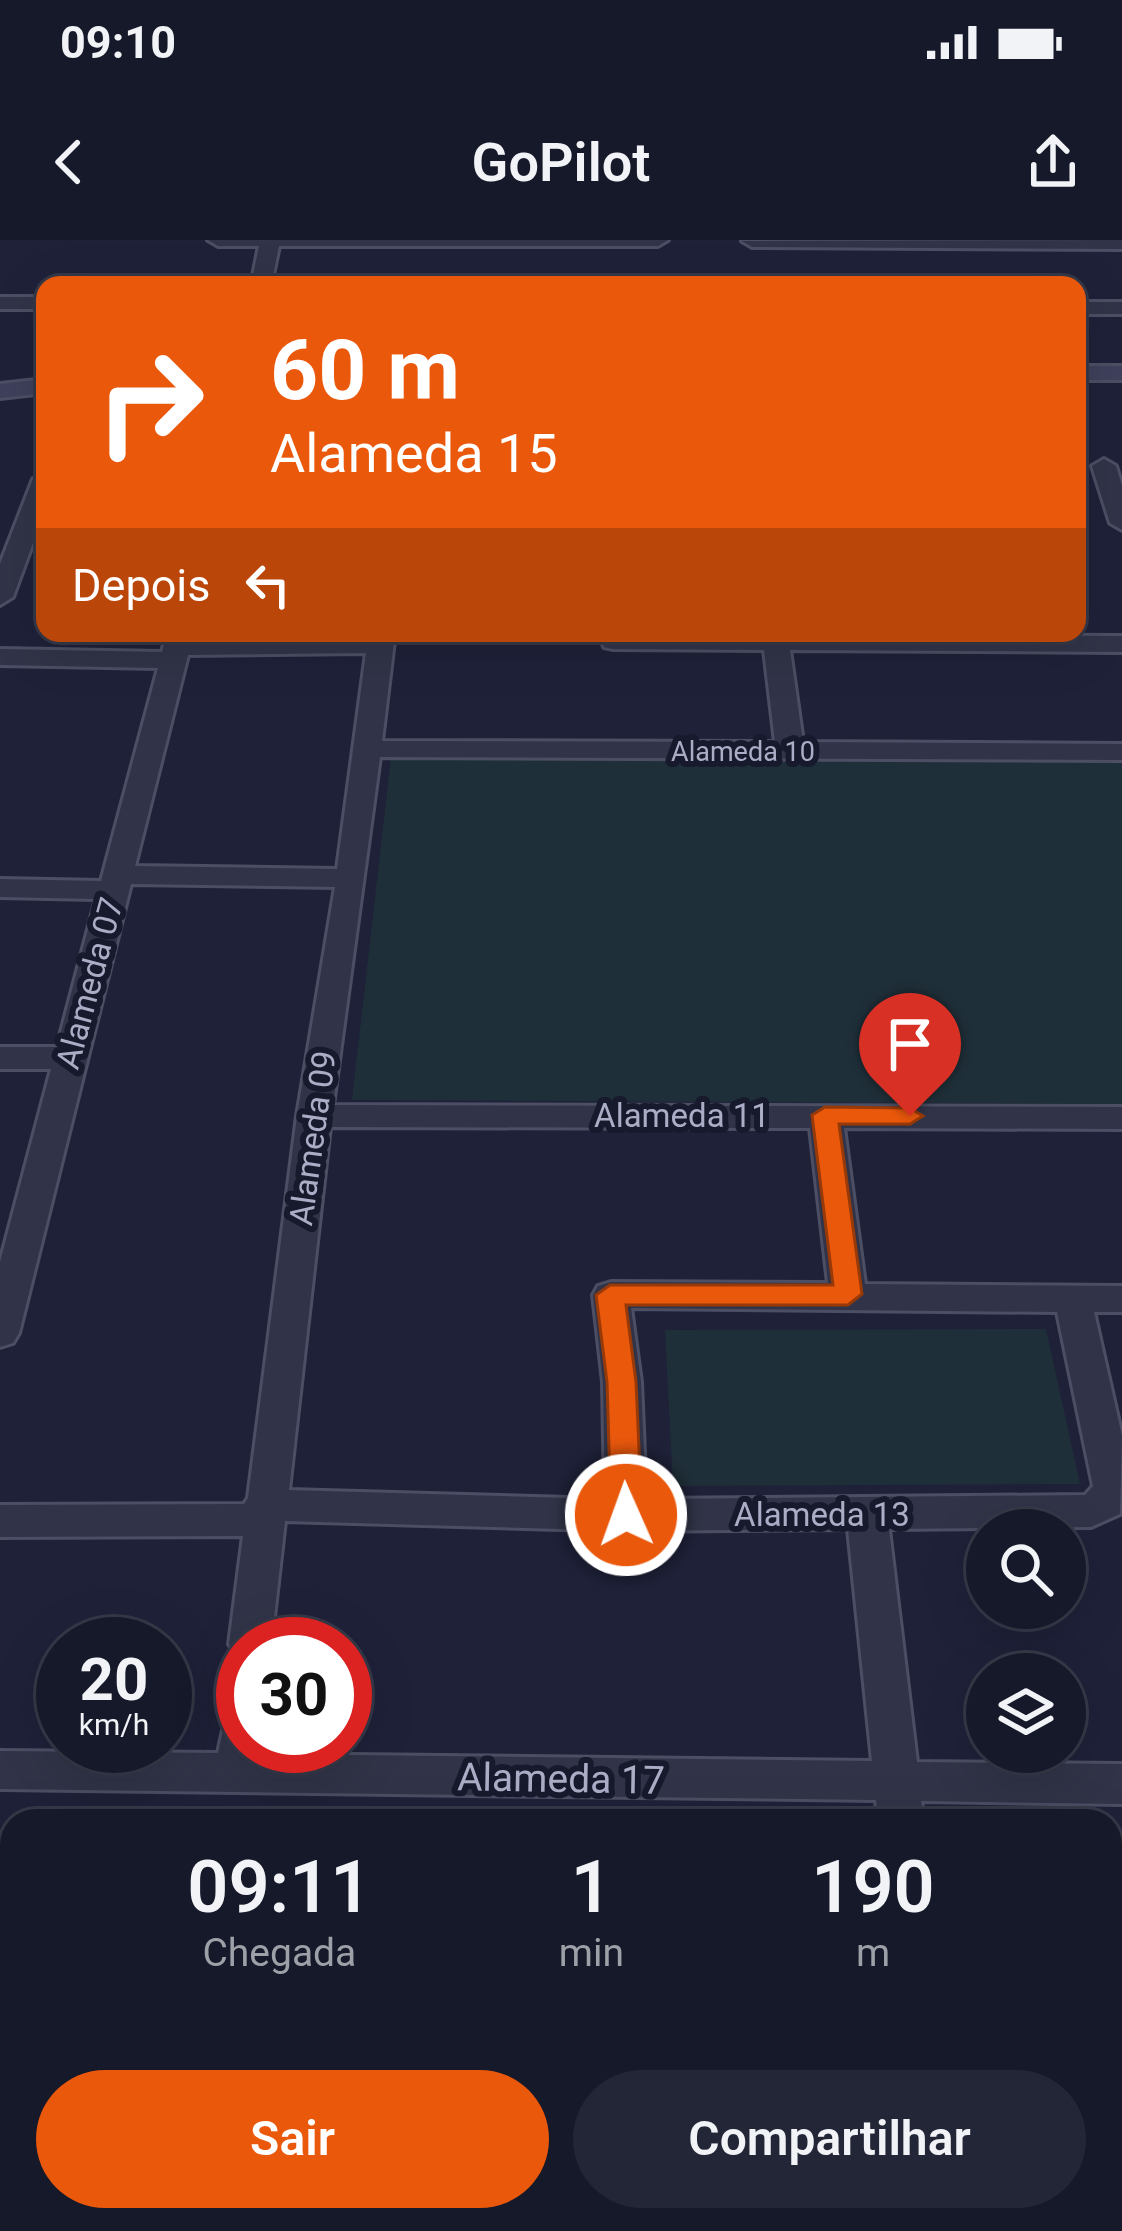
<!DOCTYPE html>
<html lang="pt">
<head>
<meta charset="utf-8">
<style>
	:root { --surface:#16192a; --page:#232636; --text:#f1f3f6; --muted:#9ea0a8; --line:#353847; --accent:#ea580c }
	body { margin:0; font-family:Roboto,sans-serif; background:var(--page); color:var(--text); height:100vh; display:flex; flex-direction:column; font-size:45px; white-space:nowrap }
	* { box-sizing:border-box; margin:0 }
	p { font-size:39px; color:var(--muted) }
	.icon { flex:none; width:66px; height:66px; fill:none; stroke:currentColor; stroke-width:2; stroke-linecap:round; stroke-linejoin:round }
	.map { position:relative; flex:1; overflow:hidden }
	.side { position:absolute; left:0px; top:1569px; width:1122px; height:423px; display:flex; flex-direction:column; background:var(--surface); border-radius:36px 36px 0 0; box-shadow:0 12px 48px #0002,0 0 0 3px var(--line) }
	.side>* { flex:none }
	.guide { position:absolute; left:36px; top:36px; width:1050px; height:366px; border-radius:24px; box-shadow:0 12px 48px #0002,0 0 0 3px var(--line); background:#ea580c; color:#fff; overflow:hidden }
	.controls { position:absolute; left:966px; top:1269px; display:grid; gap:24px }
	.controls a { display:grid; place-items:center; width:120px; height:120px; border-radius:50%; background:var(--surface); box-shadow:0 12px 48px #0002,0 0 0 3px var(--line); font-size:60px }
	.speed { position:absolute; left:36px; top:1377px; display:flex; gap:24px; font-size:60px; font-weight:700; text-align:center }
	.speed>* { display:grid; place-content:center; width:156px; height:156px; border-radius:50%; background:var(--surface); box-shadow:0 12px 48px #0002,0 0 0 3px var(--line); line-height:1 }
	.speed small { font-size:30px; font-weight:400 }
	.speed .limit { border:18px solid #d22; background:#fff; color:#111 }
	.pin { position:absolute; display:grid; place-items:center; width:102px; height:102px; color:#fff; margin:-123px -51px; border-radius:50% 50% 50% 0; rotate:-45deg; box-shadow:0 0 12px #0007 }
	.pin .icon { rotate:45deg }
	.me { position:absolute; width:132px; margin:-66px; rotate:358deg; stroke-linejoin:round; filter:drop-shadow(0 0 9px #0008) }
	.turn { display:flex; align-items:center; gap:42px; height:252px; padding:0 36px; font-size:54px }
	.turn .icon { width:156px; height:156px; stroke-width:2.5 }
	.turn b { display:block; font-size:84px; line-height:102px }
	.then { display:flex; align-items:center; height:114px; padding:0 36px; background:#0003; gap:24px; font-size:45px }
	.eta { display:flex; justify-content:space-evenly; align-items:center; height:204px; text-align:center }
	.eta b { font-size:72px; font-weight:600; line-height:84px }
	.cta { display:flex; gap:24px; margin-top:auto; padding:24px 36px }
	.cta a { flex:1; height:138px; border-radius:72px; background:var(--accent); color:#fff; font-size:48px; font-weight:600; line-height:138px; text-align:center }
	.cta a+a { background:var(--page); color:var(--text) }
	.status { display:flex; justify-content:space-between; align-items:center; height:84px; padding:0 60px; background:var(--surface); direction:ltr }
	.status svg { height:33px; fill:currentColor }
	header { display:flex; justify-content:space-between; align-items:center; height:156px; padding:0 36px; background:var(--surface); font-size:54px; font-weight:600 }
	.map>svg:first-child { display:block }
</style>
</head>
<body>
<div class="status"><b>09:10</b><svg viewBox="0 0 49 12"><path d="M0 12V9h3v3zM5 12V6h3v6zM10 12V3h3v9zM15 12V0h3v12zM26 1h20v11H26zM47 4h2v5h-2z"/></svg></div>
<header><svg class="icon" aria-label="back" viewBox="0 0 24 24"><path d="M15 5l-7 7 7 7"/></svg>GoPilot<svg class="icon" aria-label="share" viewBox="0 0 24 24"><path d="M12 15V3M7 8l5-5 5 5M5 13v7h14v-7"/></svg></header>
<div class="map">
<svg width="1122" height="1991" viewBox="0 0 1122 1991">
	<rect width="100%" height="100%" fill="#1e2138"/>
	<path fill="#1f2f39" d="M 391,517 L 1122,520 L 1122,864 L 352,860 Z
		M 1046,1089 L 1080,1244 L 673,1246 L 665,1090 Z"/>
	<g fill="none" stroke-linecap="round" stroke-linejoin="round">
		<defs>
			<path id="street" d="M 208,0 L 668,0 L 658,6 L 279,6 L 271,45 L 251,45 L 259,6 L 218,6 Z
				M 1122,0 L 1122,9 L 752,7 L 742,1 Z
				M 0,57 L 45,57 L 45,69 L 0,69 Z
				M 1077,62 L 1122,62 L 1122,74 L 1077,74 Z
				M 1104,219 L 1116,226 L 1122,246 L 1122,290 L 1110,283 L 1092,226 Z
				M 45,232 L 45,270 L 13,357 L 0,365 L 0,324 L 33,239 Z
				M 167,393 L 193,393 L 192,399 L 395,393 L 382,501 L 775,502 L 764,410 L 613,409 L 604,407 L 600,393 L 1122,396 L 1122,412 L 790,410 L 803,502 L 1122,504 L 1122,520 L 380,517 L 333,865 L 1122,867 L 1122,889 L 844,888 L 865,1044 L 1122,1046 L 1122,1072 L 1094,1072 L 1122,1196 L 1120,1274 L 1091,1287 L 889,1289 L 917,1522 L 1122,1524 L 1122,1564 L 921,1561 L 924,1581 L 878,1581 L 876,1560 L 0,1549 L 0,1511 L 218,1513 L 227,1472 L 243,1466 L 243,1506 L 263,1506 L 262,1514 L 872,1521 L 848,1289 L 626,1291 L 285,1281 L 271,1404 L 243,1404 L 243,1419 L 235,1416 L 229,1404 L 243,1296 L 0,1297 L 0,1265 L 244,1264 L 248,1258 L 297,876 L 335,647 L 131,644 L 19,1093 L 13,1103 L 0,1107 L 0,1022 L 51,829 L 0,829 L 0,807 L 57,807 L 96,659 L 0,657 L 0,639 L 101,641 L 158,428 L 0,425 L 0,409 L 162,412 ZM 366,413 L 337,629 L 135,626 L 188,415 ZM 330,887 L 810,888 L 828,1043 L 611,1042 L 598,1046 L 593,1055 L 603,1142 L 605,1259 L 289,1250 ZM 631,1068 L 1057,1072 L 1093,1246 L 1085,1255 L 646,1259 L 641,1142 Z
				M 0,1843 L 12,1843 L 12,1893 L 0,1893 Z
				M 1110,1851 L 1122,1851 L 1122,1901 L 1110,1901 Z
				M 920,1980 L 972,1980 L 973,1991 L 921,1991 Z"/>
			<path id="secondary" d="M 1077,126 L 1122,126 L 1122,140 L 1077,140 Z
				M 45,139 L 45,153 L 0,158 L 0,144 Z"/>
		</defs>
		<use href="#street" stroke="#4c4e64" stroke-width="6"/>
		<use href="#secondary" stroke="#4c4e64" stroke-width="6"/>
		<use href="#street" fill="#313448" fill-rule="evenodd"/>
		<use href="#secondary" fill="#3f415c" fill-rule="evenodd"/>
	</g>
	<path fill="#ea580c" stroke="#983908" stroke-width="3" d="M 825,867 L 910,868 L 923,876 L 910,884 L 839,884 L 862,1054 L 848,1065 L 626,1065 L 636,1142 L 642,1275 L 637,1283 L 616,1283 L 611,1275 L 607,1142 L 596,1055 L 610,1045 L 833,1045 L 812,875 Z"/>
	<g text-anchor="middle" stroke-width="12" stroke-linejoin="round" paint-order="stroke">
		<g font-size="27" fill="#abadc6" stroke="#171a2c">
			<text x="743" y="521">Alameda 10</text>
		</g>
		<g font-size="33" fill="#abadc6" stroke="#171a2c">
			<text transform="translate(89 743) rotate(-75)" y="12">Alameda 07</text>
			<text x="682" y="887">Alameda 11</text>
			<text transform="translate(312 898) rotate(-82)" y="12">Alameda 09</text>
			<text x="822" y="1286">Alameda 13</text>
		</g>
		<g font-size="39" fill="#abadc6" stroke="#171a2c">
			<text transform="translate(561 1538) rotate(1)" y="14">Alameda 17</text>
		</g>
	</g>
</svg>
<div class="controls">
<a><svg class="icon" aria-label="search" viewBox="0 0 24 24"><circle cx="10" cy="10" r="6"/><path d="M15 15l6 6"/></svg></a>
<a><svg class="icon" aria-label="layers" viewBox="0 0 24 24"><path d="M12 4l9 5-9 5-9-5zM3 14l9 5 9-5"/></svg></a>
</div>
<div class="speed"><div>20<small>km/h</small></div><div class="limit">30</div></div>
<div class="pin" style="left:910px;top:876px;background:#d93025"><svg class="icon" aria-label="arrive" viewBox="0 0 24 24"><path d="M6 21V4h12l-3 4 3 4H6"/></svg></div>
<svg class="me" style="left:626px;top:1275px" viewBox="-20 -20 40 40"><circle r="17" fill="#ea580c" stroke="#fff" stroke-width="3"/><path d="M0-11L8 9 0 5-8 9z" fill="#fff"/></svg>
<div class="guide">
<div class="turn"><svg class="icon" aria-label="right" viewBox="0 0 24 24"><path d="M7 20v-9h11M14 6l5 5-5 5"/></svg><div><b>60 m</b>Alameda 15</div></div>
<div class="then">Depois<svg class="icon" aria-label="left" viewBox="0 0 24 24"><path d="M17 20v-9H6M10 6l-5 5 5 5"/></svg></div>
</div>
<section class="side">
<div class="eta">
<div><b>09:11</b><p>Chegada</p></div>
<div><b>1</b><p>min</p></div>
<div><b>190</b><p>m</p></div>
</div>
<div class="cta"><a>Sair</a><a>Compartilhar</a></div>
</section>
</div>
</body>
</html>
